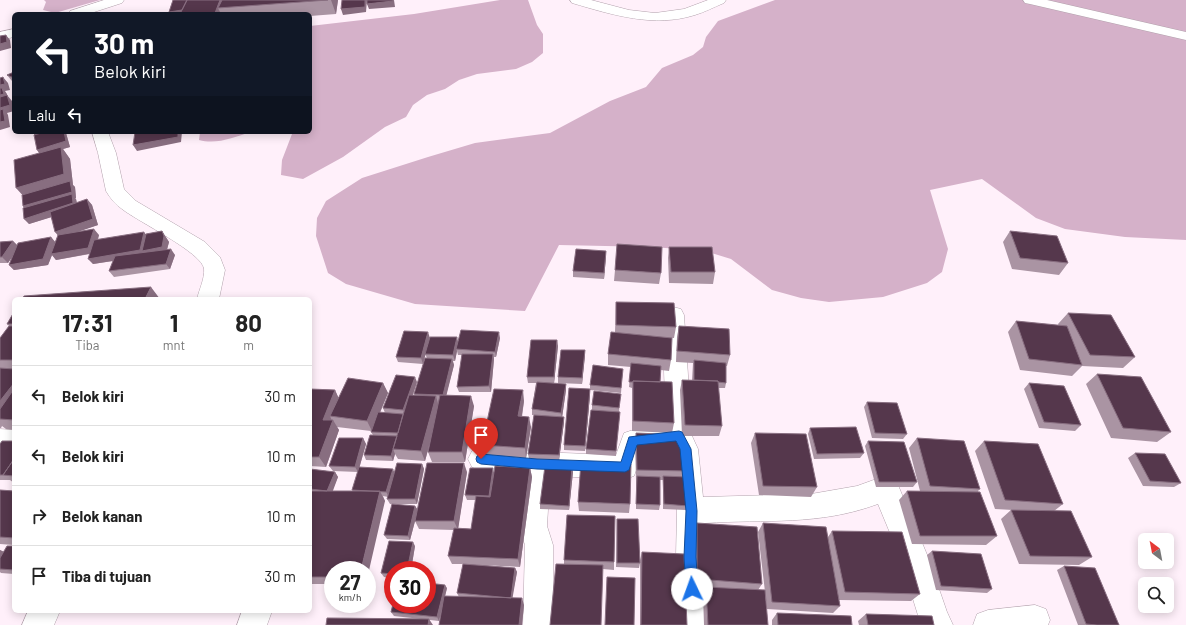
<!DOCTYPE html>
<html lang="id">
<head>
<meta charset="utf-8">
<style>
	:root { --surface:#fff; --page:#f2f2f2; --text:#222; --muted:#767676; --line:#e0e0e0 }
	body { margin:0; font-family:Barlow,sans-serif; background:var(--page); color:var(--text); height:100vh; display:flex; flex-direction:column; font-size:15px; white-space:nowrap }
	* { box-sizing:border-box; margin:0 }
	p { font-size:13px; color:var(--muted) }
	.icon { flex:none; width:22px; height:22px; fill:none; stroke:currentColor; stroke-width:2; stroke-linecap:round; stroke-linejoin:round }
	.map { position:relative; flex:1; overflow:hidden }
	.side { position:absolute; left:12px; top:297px; width:300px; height:316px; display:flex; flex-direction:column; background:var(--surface); border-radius:6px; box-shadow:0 2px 10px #0003 }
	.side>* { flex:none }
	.guide { position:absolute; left:12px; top:12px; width:300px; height:122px; border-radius:6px; box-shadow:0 2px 10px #0003; background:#111827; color:#fff; overflow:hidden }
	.needle { width:26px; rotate:328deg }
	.fabs { position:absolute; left:1138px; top:533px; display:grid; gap:8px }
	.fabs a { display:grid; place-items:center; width:36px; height:36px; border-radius:6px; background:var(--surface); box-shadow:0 2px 10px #0003; font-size:20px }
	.speed { position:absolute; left:324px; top:561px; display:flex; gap:8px; font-size:20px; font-weight:700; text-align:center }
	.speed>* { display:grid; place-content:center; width:52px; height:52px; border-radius:50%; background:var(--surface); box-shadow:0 2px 10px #0003; line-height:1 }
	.speed small { font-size:10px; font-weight:400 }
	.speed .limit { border:6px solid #d22; background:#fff; color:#111 }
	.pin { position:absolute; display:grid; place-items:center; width:34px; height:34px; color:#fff; margin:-41px -17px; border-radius:50% 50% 50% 0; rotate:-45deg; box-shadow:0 0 4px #0007 }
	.pin .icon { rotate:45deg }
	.me { position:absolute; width:44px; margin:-22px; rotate:357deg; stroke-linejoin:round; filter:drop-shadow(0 0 3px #0008) }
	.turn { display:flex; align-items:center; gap:14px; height:84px; padding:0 16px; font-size:18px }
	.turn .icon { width:52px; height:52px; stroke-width:2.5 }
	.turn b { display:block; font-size:28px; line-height:34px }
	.then { display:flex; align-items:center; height:38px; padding:0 16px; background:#0003; gap:8px; font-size:15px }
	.eta { display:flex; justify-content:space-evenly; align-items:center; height:68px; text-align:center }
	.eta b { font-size:24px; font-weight:700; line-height:28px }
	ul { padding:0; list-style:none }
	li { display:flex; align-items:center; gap:12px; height:60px; padding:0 16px; border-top:1px solid var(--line) }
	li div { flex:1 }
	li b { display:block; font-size:15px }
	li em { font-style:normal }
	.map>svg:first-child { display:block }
</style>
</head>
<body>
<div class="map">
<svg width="1186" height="625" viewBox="0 0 1186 625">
	<rect width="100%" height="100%" fill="#fff0fa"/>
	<path fill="#d5b1c9" d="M 44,0 L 100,0 L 55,13 L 43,10 L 46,2 Z
		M 500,0 L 528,0 L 537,25 L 543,34 L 543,53 L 532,62 L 516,69 L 477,74 L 459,80 L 445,89 L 427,95 L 413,105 L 406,117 L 385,127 L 343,157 L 303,179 L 281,175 L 282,160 L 292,134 L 289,132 L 310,132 L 310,26 L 414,14 Z
		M 775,0 L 1186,0 L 1186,240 L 1125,237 L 1065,229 L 1036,218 L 982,179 L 930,190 L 948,249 L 942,272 L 927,283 L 883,297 L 829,302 L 801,298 L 772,290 L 731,259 L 705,251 L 652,247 L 559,245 L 525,311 L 415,304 L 346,284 L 328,273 L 316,236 L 317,218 L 326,201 L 362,178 L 428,157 L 475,143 L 550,133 L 610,101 L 646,87 L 662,68 L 693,55 L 703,47 L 706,37 L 718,21 Z
		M 200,132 L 251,132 C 234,137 217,145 199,140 Z"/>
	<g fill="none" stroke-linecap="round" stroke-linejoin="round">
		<defs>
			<path id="minor" d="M 104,0 L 124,0 L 122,3 L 88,14 L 68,14 L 70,11 Z
				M 570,0 L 591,0 L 629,10 L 655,13 L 684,9 L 708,0 L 726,0 L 724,3 C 714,7 705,12 695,15 C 654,28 613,15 572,3 Z
				M 1023,0 L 1047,0 L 1186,32 L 1186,40 L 1030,4 L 1025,3 Z
				M 14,29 L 14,37 L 0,40 L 0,32 Z
				M 92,132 L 108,132 L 116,153 L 124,189 L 136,201 L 205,242 L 220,257 L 225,270 L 219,299 L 197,299 C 199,290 205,278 204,269 C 203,253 137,221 122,209 C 116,205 110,198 106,191 L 98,153 Z
				M 673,307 L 681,309 L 684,315 L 692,436 L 698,449 L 703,497 L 811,494 L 857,486 L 879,478 L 898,485 L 928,557 L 947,612 L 953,625 L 921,625 L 900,557 L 878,504 C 818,526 767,519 705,523 L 704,557 L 709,625 L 679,625 L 676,557 L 677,511 L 671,446 L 643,451 L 634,476 L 625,479 L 550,476 L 547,526 L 553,545 L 553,625 L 523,625 L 525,545 L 519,526 L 523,475 L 481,471 L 472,467 L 468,459 L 472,451 L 481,447 L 537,452 L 616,455 L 624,433 L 633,430 L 666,426 L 662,315 L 665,309 Z
				M 0,429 L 14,430 L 14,452 L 0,451 Z
				M 1035,605 L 1046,609 L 1050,620 L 1048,625 L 973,625 L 977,614 L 988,610 Z
				M 28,611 L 60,611 L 54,625 L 22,625 Z
				M 242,611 L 272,611 L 267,625 L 237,625 Z"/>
		</defs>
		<use href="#minor" stroke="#b2a1ac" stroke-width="1"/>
		<use href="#minor" fill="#fff" fill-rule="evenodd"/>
	</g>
	<path fill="#aa94a3" d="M 173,0 L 338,0 L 336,14 L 310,16 L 310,14 L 170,14 L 169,12 Z
		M 14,72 L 14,82 L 12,81 L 7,75 Z
		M 33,132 L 66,132 L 66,133 L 70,147 L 63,149 L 70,159 L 73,185 L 75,187 L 76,198 L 75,198 L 76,199 L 77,203 L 87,199 L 92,205 L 98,225 L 76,232 L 99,235 L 98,240 L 146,234 L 162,231 L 169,242 L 167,250 L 175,255 L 170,269 L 114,277 L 109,271 L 113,261 L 93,264 L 90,254 L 56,260 L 52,255 L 48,265 L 14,270 L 9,265 L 11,258 L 8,263 L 0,263 L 0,242 L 13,241 L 17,245 L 51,237 L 55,242 L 58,235 L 51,217 L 29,224 L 24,208 L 23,206 L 40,153 L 35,135 Z
		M 1010,231 L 1068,263 L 1059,275 L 1012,269 L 1003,242 Z
		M 669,247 L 715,272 L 713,284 L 669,283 L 668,258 Z
		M 606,251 L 604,279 L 573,277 L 573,271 Z
		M 615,270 L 661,273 L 659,284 L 614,281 Z
		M 616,302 L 676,327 L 674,338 L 667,338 L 671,360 L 669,371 L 661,370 L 660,382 L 674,423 L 672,433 L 632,431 L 632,388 L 629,387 L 631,367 L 608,365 L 608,354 L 615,332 Z
		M 14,312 L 14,430 L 6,429 L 2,426 L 1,428 L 0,428 L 0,338 L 9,326 L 7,324 Z
		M 1068,313 L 1135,357 L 1123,368 L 1082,366 L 1072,376 L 1020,370 L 1008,332 L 1016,321 L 1059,326 L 1058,324 Z
		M 679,326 L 730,355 L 727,366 L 726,366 L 726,383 L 725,388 L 718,388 L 722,426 L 719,436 L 683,436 L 686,471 L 684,477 L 688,506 L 686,510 L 663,509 L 663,480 L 660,480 L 660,505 L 659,510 L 636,509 L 636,480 L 635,443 L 636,433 L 682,435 L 680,390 L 682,380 L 692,380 L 693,363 L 676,362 L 677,337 Z
		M 457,337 L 458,342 L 500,338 L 496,357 L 494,357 L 494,359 L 491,392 L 459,392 L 457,387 L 462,355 L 458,355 L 457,351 L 455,361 L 453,361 L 454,365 L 446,395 L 474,406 L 465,462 L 432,462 L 428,452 L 431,440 L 425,461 L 398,459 L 395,454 L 393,461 L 366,460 L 364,455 L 373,435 L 371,432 L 371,431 L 337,427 L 339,430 L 326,467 L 310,466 L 310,389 L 335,390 L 338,397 L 383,383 L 388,393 L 380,413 L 385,413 L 383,408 L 417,382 L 413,395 L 415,395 L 414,394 L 427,358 L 425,354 L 426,351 L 423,364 L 398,362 L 396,357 L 430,338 Z
		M 558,346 L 554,383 L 544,383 L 566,384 L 566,390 L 562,417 L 564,422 L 559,460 L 529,459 L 528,454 L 534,415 L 532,415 L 532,409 L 536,383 L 528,383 L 527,377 Z
		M 585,350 L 582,384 L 558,383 L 558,377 Z
		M 623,369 L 621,393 L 590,390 L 590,385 Z
		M 1097,374 L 1171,432 L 1157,442 L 1111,438 L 1086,384 Z
		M 1029,383 L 1081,425 L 1075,431 L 1039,428 L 1024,389 Z
		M 590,394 L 585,451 L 564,450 L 564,445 Z
		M 620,399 L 619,412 L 616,456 L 586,454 L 586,449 L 592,410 L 592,405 Z
		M 524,401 L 522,417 L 531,427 L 526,458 L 485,455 L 482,445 Z
		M 867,402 L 907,434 L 903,439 L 872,438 L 864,407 Z
		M 810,428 L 864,453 L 860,458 L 814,459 L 808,434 Z
		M 755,433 L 817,487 L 811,497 L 759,495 L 751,443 Z
		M 363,438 L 366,444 L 359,469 L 394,472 L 422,464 L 424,469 L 417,504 L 390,504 L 387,499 L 388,497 L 383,496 L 385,501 L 333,570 L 333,584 L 310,584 L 310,469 L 335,472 L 338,477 L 332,491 L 353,491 L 352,490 L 358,472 L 333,471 L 329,466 Z
		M 917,438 L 980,489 L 978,491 L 997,536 L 986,545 L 912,544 L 899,500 L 907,491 L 920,491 L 909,448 Z
		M 14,441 L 14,483 L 10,480 L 0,480 L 0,443 L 1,443 Z
		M 868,441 L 917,482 L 913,487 L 876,487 L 865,446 Z
		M 984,441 L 1063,504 L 1054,511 L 1092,557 L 1079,565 L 1019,564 L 1001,519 L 1011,510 L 1013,510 L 995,509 L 975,451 Z
		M 1135,453 L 1181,483 L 1174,487 L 1143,486 L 1128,458 Z
		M 530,468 L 532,477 L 520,567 L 483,565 L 515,568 L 517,572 L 512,597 L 524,605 L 522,625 L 439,625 L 442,607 L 439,621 L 394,616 L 391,612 L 447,588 L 445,596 L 459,597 L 457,593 L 463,564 L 452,564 L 448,556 L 454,530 L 419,529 L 415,521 L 410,540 L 387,539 L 384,535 L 415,506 L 417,510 L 467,472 L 458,528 L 471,529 L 476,500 L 467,500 L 465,495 L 494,473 Z
		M 573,472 L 569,510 L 540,509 L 540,504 Z
		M 0,490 L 14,491 L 14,545 L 0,544 Z
		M 578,502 L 630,504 L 629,513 L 579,511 Z
		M 617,519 L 640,563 L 639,568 L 616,567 Z
		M 697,523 L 762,584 L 758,590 L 768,625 L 704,625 L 703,594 L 706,587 L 695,586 L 694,532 Z
		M 763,523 L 828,537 L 832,531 L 920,594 L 911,601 L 839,600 L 840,606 L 833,613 L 767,609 L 758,532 Z
		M 14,546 L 14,574 L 1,573 L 0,572 L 0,550 L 4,552 Z
		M 415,546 L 411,570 L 393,570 L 393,578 L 384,577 L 381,573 Z
		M 932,551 L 992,589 L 987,593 L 936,590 L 927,555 Z
		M 642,552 L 687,625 L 640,625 L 640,560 Z
		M 564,560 L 614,562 L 614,570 L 603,569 L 564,564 Z
		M 1064,566 L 1119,625 L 1078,625 L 1057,570 Z
		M 777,613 L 852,625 L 772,625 L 772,620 Z
		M 866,614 L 934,625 L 859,625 L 858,621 Z"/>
	<path fill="#886e80" d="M 220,0 L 223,0 L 218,8 L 221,14 L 216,14 L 215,13 Z
		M 331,0 L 338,0 L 336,14 Z
		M 365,0 L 367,0 L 366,12 L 343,15 L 341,9 Z
		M 394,0 L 395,7 L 369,9 L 367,4 Z
		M 185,10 L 188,14 L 170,14 L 169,12 Z
		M 6,35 L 10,40 L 11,48 L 0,51 L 0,44 Z
		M 3,77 L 8,83 L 10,90 L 5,91 L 7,94 L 8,100 L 0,102 L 0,85 Z
		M 7,95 L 12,101 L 14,111 L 7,113 L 8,115 L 10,127 L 0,130 L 0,108 Z
		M 35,132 L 59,132 L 37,138 L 33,133 Z
		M 64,132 L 66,132 L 66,133 L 70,147 L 63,149 L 70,159 L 73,185 L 75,187 L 76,198 L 75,198 L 76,199 L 78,209 L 29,224 L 24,219 L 28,212 L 23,206 L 26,199 L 16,188 L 41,156 L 37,150 Z
		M 178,132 L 182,132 L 181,142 L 137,151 L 133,145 Z
		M 87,199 L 92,205 L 98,225 L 60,238 L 55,232 Z
		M 94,229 L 99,235 L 93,253 L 56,260 L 52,255 L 48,265 L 14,270 L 9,265 L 51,237 L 56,243 Z
		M 162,231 L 169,242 L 166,253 L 144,256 L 93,264 L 88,259 L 144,232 L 149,238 Z
		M 13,241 L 19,247 L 8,263 L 2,257 Z
		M 171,249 L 175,255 L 170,269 L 166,264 Z
		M 606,251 L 606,257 L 604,279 L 604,273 Z
		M 151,287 L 160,299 L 145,299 Z
		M 428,332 L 430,338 L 423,364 L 421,358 Z
		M 499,332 L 500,338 L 496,357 L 495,352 Z
		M 457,337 L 458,343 L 456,349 L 457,351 L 455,361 L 453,355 Z
		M 557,340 L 558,346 L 554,383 L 554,377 Z
		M 585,350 L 585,356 L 582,384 L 582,378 Z
		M 493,354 L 494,359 L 491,392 L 489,386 Z
		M 452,359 L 454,365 L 445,401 L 443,395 Z
		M 415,377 L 417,382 L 406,415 L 403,410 Z
		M 14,383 L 14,411 L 0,419 L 0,401 Z
		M 383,383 L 388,393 L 372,431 L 367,421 Z
		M 566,384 L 566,390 L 562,418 L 561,413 Z
		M 590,389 L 590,394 L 585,451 L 585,446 Z
		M 335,390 L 340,401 L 330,416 L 332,421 L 323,420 Z
		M 523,390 L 524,401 L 520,427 L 518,416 Z
		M 436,396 L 439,407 L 425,461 L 421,451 Z
		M 471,396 L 474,406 L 465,462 L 462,452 Z
		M 529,417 L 531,427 L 526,458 L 525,448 Z
		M 564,417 L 564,422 L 559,460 L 559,455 Z
		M 333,420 L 339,430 L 326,467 L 319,457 Z
		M 397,436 L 393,449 L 395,454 L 393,461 L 391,456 Z
		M 363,438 L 366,444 L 358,472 L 355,467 Z
		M 464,463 L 467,472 L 458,530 L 454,521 Z
		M 422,464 L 424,469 L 417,504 L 415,499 Z
		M 572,467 L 573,472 L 569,510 L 569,506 Z
		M 493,468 L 494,473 L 490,501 L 489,496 Z
		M 530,468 L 532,477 L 520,567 L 518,559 Z
		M 393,469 L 395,474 L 389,497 L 386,492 Z
		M 335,472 L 338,477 L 331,496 L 327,491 Z
		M 380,491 L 385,501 L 367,579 L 367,570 L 361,570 Z
		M 415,506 L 418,510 L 410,540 L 408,536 Z
		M 413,542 L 415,546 L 411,570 L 407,570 Z
		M 0,550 L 6,553 L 0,565 Z
		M 515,568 L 517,572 L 512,601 L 511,598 Z
		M 445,585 L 447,588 L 439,621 L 437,617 Z
		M 522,598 L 524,605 L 522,625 L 519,625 Z
		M 429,619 L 433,625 L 428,625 Z"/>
	<path fill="#55374c" stroke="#886e80" d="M 173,0 L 187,0 L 182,10 L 169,12 Z
		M 187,0 L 220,0 L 215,13 L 197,14 L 180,14 Z
		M 222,0 L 328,0 L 218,8 Z
		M 342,0 L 365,0 L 365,7 L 341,9 Z
		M 367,0 L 393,0 L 393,1 L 367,4 Z
		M 6,35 L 7,42 L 0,44 L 0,36 Z
		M 14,72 L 14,78 L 7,75 Z
		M 3,77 L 5,84 L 0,85 L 0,78 Z
		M 0,88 L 2,88 L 4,94 L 0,95 Z
		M 7,95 L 10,105 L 0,108 L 0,97 Z
		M 3,109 L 5,121 L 0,122 L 0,110 Z
		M 45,132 L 64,132 L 66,141 L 37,150 L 34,135 Z
		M 135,132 L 178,132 L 178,137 L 133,145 Z
		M 61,147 L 64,174 L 16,188 L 14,160 Z
		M 70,181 L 72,192 L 23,206 L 22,195 Z
		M 72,194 L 73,203 L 24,219 L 23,208 Z
		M 87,199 L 93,219 L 55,232 L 50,212 Z
		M 94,229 L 88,248 L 51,254 L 58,235 Z
		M 162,231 L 164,236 L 162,247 L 142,251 L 146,234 Z
		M 1010,231 L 1057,236 L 1068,263 L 1020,258 Z
		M 144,232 L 140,250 L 88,259 L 94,240 Z
		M 51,237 L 43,259 L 9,265 L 18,243 Z
		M 13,241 L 2,257 L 0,257 L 0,242 Z
		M 617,244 L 662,247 L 661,273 L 615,270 Z
		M 669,247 L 712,247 L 715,272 L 671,272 Z
		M 171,249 L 166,264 L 109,271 L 115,256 Z
		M 576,249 L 606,251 L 604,273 L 573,271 Z
		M 151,287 L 145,299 L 22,299 L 24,296 Z
		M 616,302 L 674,303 L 676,327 L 616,325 Z
		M 14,312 L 14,324 L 7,324 Z
		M 1068,313 L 1111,315 L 1135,357 L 1090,355 Z
		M 1016,321 L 1067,326 L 1082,365 L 1029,359 Z
		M 9,326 L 14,326 L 14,360 L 0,360 L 0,338 Z
		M 679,326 L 729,329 L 730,355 L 677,351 Z
		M 461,330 L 499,332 L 495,352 L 456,349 Z
		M 404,331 L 428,332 L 421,358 L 396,357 Z
		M 611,332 L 672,338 L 671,360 L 608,354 Z
		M 430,337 L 457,337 L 453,355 L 425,354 Z
		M 531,340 L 557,340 L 554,377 L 527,377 Z
		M 561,350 L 585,350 L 582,378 L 558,377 Z
		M 462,354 L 493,354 L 489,386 L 457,387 Z
		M 425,358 L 452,359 L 443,395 L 414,394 Z
		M 694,360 L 726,363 L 726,383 L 718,382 L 718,381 L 694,380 Z
		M 631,363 L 661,366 L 660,382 L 633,381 L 633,382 L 629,382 Z
		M 593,365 L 623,369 L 621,388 L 590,385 Z
		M 0,368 L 14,369 L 14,383 L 0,401 Z
		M 1097,374 L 1141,377 L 1171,432 L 1123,428 Z
		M 396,375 L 415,377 L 403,410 L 383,408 Z
		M 348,378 L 383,383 L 367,421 L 330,416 Z
		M 682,380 L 718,381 L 722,426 L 685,425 Z
		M 633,381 L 672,382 L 674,423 L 633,421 Z
		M 537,382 L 566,384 L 561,413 L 532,409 Z
		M 1029,383 L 1064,386 L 1081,425 L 1044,422 Z
		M 569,388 L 590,389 L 585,446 L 564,445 Z
		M 14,389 L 14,420 L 0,419 L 0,409 Z
		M 310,389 L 335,390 L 323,420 L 333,420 L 319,457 L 310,457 Z
		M 494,389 L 523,390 L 518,416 L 529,417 L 525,448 L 482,445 Z
		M 594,391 L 621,394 L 619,408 L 592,405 Z
		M 409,395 L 436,396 L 421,451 L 393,449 Z
		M 440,395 L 471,396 L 462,452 L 428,452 Z
		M 867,402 L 897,403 L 907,434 L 875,433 Z
		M 591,410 L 620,412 L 616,451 L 586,449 Z
		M 378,412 L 403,414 L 398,433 L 371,432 Z
		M 534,415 L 564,417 L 559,455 L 528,454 Z
		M 856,427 L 864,453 L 817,454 L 810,428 Z
		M 636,433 L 683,435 L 686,471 L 637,470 Z
		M 755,433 L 806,434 L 817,487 L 763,486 Z
		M 370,435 L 397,436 L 391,456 L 364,455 Z
		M 339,438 L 363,438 L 355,467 L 329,466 Z
		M 917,438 L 964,441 L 980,489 L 930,486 Z
		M 2,441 L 14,441 L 14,459 L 3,475 L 0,475 L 0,444 Z
		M 868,441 L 904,442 L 917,482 L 879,482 Z
		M 984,441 L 1038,444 L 1063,504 L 1005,500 Z
		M 1135,453 L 1165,454 L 1181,483 L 1150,481 Z
		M 14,459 L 14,476 L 3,475 Z
		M 581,462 L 631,464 L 630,504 L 578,502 Z
		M 397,463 L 422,464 L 415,499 L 387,499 Z
		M 427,463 L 464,463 L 454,521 L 415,521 Z
		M 495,466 L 530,468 L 518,559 L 448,556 L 454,528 L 471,529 L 476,496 L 490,497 Z
		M 545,466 L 572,467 L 569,506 L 540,504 Z
		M 359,467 L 393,469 L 386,492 L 352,490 Z
		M 470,468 L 493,468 L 489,496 L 465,495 Z
		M 310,469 L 335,472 L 327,491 L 310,489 Z
		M 637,476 L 660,477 L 660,505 L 636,504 Z
		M 663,476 L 687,477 L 688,506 L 664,504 Z
		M 0,490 L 14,491 L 14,538 L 0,537 Z
		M 310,491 L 380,491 L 361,570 L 333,570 L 333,577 L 310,577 Z
		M 907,491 L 980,492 L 997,536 L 920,536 Z
		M 392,504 L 415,506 L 408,536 L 384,535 Z
		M 1011,510 L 1071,511 L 1092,557 L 1030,556 Z
		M 567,515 L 615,516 L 614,562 L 564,560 Z
		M 617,519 L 638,519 L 640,563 L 617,563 Z
		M 697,523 L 757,527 L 762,584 L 697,579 Z
		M 763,523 L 826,527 L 840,606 L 772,602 Z
		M 832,531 L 902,532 L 920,594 L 845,592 Z
		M 389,541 L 413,542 L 407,570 L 393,570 L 393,574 L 381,573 Z
		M 7,546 L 14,546 L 14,570 L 0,569 L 0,558 Z
		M 932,551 L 981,554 L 992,589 L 941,586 Z
		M 642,552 L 684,554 L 687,625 L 641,625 Z
		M 463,564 L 515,568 L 511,598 L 457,593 Z
		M 556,564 L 603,565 L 601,625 L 550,625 Z
		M 1064,566 L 1095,568 L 1119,625 L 1097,625 L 1086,624 Z
		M 607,577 L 635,578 L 634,625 L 605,625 Z
		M 427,583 L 445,585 L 437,617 L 391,612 L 393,604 L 427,604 Z
		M 706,587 L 765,590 L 768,625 L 708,625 Z
		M 444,596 L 522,598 L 519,625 L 439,625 Z
		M 777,613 L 851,616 L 852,625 L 778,625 Z
		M 866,614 L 932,616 L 934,625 L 868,625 Z
		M 327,618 L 429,619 L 428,625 L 326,625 Z"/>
	<path fill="#1a73e8" stroke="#114b97" d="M 679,431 L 682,432 L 691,449 L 697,511 L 696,557 L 698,589 L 696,593 L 692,595 L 688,593 L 686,589 L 684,557 L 686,511 L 680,449 L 676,441 L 637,445 L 629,470 L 625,472 L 537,469 L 481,464 L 477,462 L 476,459 L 477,456 L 481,454 L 537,459 L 621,462 L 629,437 Z"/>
</svg>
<div class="fabs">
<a><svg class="needle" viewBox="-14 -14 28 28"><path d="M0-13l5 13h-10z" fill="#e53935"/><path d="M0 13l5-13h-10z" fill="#767676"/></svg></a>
<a><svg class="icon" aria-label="search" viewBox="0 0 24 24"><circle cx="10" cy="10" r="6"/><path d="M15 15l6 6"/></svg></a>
</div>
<div class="speed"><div>27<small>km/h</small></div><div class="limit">30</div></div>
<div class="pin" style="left:481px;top:459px;background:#d93025"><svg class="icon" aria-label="arrive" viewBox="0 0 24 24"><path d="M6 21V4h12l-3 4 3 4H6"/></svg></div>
<svg class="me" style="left:692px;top:589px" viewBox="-20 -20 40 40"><circle r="19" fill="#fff"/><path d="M0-13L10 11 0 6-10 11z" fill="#1a73e8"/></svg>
<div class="guide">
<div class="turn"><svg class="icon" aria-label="left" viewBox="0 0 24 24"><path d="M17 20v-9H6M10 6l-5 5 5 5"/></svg><div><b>30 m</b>Belok kiri</div></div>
<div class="then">Lalu<svg class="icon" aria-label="left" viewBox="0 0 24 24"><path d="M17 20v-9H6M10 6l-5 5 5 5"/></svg></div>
</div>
<section class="side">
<div class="eta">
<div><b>17:31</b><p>Tiba</p></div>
<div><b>1</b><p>mnt</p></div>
<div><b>80</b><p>m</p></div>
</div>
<ul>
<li><svg class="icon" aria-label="left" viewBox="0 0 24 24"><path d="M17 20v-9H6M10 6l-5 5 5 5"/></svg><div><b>Belok kiri</b></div><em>30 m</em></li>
<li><svg class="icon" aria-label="left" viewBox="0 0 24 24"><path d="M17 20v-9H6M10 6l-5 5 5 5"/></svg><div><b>Belok kiri</b></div><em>10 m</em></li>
<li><svg class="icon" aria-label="right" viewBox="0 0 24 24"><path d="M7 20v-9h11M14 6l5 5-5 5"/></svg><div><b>Belok kanan</b></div><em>10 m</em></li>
<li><svg class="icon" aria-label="arrive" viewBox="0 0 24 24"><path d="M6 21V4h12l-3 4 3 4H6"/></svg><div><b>Tiba di tujuan</b></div><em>30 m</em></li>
</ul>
</section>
</div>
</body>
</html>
